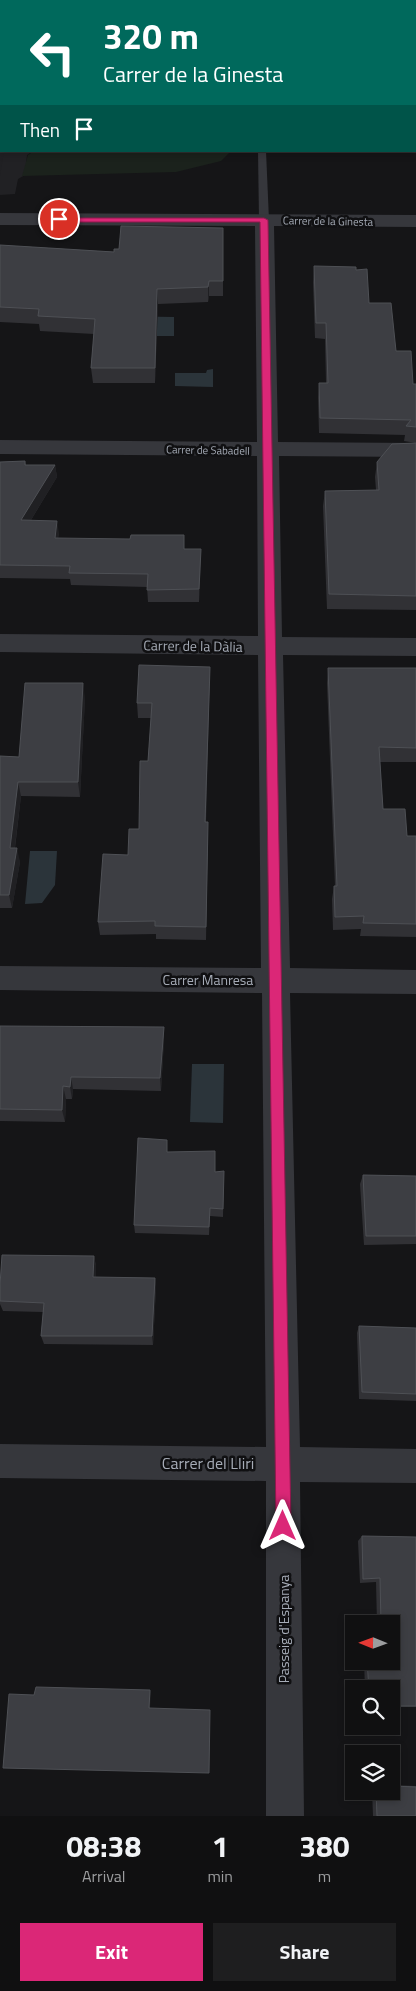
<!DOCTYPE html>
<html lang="en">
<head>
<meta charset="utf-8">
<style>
	:root { --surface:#101011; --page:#1e1e1f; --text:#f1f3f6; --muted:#9c9d9f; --line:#303031; --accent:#db2777 }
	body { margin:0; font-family:"Titillium Web",sans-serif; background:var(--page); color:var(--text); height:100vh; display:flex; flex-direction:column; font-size:19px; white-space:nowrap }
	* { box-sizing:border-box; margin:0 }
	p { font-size:16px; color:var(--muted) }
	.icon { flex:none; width:28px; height:28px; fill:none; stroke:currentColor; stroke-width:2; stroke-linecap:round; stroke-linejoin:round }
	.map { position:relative; height:1816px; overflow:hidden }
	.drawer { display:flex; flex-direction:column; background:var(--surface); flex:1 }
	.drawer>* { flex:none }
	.banner { position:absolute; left:0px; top:0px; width:416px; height:152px; box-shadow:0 2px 8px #0003,0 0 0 1px var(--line); background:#00695c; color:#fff; overflow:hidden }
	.needle { width:32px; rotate:271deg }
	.tools { position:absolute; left:345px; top:1615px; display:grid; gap:10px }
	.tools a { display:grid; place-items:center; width:55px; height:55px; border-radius:0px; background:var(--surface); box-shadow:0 2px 8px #0003,0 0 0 1px var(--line); font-size:25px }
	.pin { position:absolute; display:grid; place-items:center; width:42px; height:42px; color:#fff; margin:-21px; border:2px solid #fff; border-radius:50%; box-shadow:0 1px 5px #0007 }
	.me { position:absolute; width:55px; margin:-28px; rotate:0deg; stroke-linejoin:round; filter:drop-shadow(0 0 4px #0008) }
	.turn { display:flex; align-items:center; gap:18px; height:105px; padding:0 20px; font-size:22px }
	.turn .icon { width:65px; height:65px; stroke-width:2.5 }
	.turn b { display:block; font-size:35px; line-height:42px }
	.then { display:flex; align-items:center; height:48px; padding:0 20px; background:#0003; gap:10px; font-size:19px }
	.eta { display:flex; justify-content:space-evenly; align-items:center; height:85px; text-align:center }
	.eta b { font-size:30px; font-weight:700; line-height:35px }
	.action { display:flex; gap:10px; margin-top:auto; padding:10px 20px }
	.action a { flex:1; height:58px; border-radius:0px; background:var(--accent); color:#fff; font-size:20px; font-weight:700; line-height:58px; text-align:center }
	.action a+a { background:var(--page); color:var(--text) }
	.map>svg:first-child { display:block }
</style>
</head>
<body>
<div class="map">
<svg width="416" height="1816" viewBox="0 0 416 1816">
	<rect width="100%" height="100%" fill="#151517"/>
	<path fill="#212124" d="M 0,26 L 1,151 L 33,151 L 27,155 L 25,175 L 18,179 L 15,194 L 0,195 Z"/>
	<path fill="#1b221c" d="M 45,0 L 416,0 L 416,143 L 415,1 Z
		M 34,151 L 231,151 L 221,161 L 176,172 L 22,176 L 28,155 Z"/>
	<path fill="#2b343a" d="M 113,316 L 174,317 L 174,336 L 111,336 Z
		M 213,369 L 213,387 L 175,386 L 175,373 L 206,373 L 207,370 Z
		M 30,851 L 57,851 L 55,885 L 42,903 L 25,904 Z
		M 192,1064 L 224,1064 L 223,1123 L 190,1122 Z"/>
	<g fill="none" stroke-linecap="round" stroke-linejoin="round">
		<path fill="#36373c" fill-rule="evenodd" d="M 258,151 L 266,151 L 269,220 L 264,223 L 259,220 Z"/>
		<path fill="#36373c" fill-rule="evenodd" d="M 0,213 L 416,215 L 416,227 L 274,226 L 278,442 L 416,443 L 416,457 L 279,456 L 282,637 L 416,638 L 416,656 L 283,655 L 290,968 L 416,970 L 416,994 L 290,993 L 300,1447 L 416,1449 L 416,1483 L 300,1482 L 304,1816 L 266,1816 L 266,1481 L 0,1478 L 0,1444 L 266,1447 L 262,993 L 0,990 L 0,966 L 261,968 L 258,655 L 0,652 L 0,634 L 258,636 L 257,456 L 0,454 L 0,440 L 257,442 L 255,226 L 0,225 Z"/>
	</g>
	<path fill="#313135" d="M 223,228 L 223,296 L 209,296 L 208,302 L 158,304 L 155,383 L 93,383 L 91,368 L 94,334 L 40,331 L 39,324 L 0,322 L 0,245 L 114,252 L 119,249 Z
		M 314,266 L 356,270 L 369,303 L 396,351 L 413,384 L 416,384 L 416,443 L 404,441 L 405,435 L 319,433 L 318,398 L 319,383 L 326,383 L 325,339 L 315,338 L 313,282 Z
		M 416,443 L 416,610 L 327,609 L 323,506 L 325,491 L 376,490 L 375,477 L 377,462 Z
		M 25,461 L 26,465 L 55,465 L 57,477 L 31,520 L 59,533 L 58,538 L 184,549 L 201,549 L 199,602 L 148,602 L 147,587 L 71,585 L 70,579 L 0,578 L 0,462 Z
		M 210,667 L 206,822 L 208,836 L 206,940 L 156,939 L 156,934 L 100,935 L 98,922 L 139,829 L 148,761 L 151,718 L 138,718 L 137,703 Z
		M 328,668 L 416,668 L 416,762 L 380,762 L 383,809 L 407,836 L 416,836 L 416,937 L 360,936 L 361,929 L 333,930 L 332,899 L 334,886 L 335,886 L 327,683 Z
		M 85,698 L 80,797 L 21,796 L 15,848 L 20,862 L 12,908 L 0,908 L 0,756 L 19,757 Z
		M 0,1026 L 164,1027 L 164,1040 L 161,1091 L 73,1089 L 72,1099 L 66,1099 L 65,1122 L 0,1121 Z
		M 168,1152 L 215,1172 L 224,1171 L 223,1217 L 210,1216 L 209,1235 L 135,1233 L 134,1225 Z
		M 363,1175 L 416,1176 L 416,1244 L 364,1245 L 360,1184 Z
		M 94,1256 L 96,1266 L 96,1277 L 155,1278 L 156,1287 L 153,1345 L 44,1344 L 41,1336 L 43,1312 L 3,1311 L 0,1304 L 0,1285 Z
		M 359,1326 L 416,1328 L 416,1401 L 359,1399 L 357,1333 Z
		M 362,1536 L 416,1537 L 416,1707 L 391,1707 L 391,1689 L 365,1689 L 364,1661 L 391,1661 L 391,1624 L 377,1624 L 376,1582 L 360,1583 L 358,1541 Z
		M 391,1785 L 416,1786 L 416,1816 L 373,1816 L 372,1791 L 391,1791 Z"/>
	<path fill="#202023" d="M 1,132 L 1,151 L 4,151 L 0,176 L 0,140 Z
		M 209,281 L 209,296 L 208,302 L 208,287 Z
		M 157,289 L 158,304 L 155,383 L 155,368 Z
		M 55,465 L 57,477 L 23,533 L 21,520 Z
		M 57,521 L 59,533 L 57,550 L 55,538 Z
		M 201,549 L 201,562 L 199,602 L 199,589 Z
		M 83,683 L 85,698 L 80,797 L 78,782 Z
		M 18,782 L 21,796 L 13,862 L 10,848 Z
		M 17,848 L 20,862 L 12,908 L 9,895 Z
		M 164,1027 L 164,1040 L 161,1091 L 160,1078 Z
		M 71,1077 L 73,1089 L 72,1099 L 70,1087 Z
		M 63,1086 L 66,1099 L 65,1122 L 62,1110 Z
		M 94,1256 L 96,1266 L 96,1287 L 93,1277 Z
		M 155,1278 L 156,1287 L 153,1345 L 152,1336 Z
		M 150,1690 L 151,1692 L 150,1709 L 149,1708 Z"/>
	<path fill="#3d3e43" stroke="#4e5055" d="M 0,16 L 1,16 L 1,132 L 0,140 Z
		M 121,226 L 223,228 L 223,281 L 209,281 L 208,287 L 157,289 L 155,368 L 91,368 L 95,319 L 38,316 L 39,309 L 0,307 L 0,245 L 114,252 L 114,249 L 119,249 Z
		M 314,266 L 356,267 L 356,270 L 367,269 L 369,303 L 391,303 L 396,351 L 411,351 L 413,384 L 416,384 L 416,427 L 406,426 L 411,420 L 320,418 L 319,383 L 328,383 L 326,323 L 316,323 Z
		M 416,443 L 416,596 L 329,594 L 325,491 L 379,490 L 377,462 L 392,444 Z
		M 25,461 L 25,465 L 55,465 L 21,520 L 57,521 L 55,538 L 130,539 L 131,535 L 184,535 L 184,549 L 201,549 L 199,589 L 147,590 L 148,574 L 69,573 L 70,566 L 0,565 L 0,462 Z
		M 139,665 L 210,667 L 205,822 L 208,822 L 206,927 L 155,926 L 155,921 L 98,922 L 103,854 L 128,855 L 129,829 L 139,829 L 140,761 L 148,761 L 152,703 L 137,703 Z
		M 328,668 L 416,668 L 416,748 L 379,747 L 383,809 L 405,809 L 407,836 L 416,836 L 416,924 L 363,923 L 364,916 L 335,917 L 334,886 L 337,886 Z
		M 25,683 L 83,683 L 78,782 L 18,782 L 10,848 L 17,848 L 9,895 L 0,895 L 0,756 L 19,757 Z
		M 0,1026 L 164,1027 L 160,1078 L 71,1077 L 70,1087 L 63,1086 L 62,1110 L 0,1109 Z
		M 138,1138 L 167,1140 L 167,1152 L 215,1151 L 215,1172 L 224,1171 L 223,1209 L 210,1208 L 209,1227 L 134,1225 Z
		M 363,1175 L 416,1176 L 416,1236 L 366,1236 Z
		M 2,1255 L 94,1256 L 93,1277 L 155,1278 L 152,1336 L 41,1336 L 44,1303 L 0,1301 L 0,1285 Z
		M 359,1326 L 416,1328 L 416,1394 L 362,1392 Z
		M 362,1536 L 416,1537 L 416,1706 L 391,1706 L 391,1689 L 369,1689 L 367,1661 L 391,1661 L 391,1624 L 381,1624 L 380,1578 L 363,1579 Z
		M 36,1687 L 150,1690 L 149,1708 L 210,1710 L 209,1773 L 3,1768 L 9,1694 L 34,1695 Z
		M 391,1786 L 416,1787 L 416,1816 L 377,1816 L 376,1791 L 391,1791 Z"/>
	<path fill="#db2777" stroke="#8e194d" d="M 56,218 L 264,218 L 268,220 L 291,1526 L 289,1531 L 283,1533 L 278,1531 L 276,1526 L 260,222 L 59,222 L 55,219 Z"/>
	<g text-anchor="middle" stroke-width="5" stroke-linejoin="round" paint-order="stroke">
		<g font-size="11" fill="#a6acb7" stroke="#101012">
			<text transform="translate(328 221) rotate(1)" y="4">Carrer de la Ginesta</text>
			<text transform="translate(208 450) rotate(1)" y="4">Carrer de Sabadell</text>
		</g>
		<g font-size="14" fill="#a6acb7" stroke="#101012">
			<text transform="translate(193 646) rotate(1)" y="5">Carrer de la Dàlia</text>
			<text x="208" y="985">Carrer Manresa</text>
			<text transform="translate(284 1629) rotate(-90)" y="5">Passeig d'Espanya</text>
		</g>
		<g font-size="16" fill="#a6acb7" stroke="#101012">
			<text x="208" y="1469">Carrer del Lliri</text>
		</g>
	</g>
</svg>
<div class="tools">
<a><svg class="needle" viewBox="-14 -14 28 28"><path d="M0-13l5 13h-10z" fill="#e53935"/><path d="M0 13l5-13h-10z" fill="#9c9d9f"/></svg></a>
<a><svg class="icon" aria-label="search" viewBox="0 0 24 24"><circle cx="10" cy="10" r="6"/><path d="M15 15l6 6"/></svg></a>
<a><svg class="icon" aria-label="layers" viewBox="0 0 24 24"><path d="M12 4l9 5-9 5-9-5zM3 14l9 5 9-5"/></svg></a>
</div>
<div class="pin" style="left:59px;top:219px;background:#d93025"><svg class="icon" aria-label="arrive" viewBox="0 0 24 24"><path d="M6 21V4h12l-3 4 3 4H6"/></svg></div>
<svg class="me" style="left:283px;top:1526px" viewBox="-20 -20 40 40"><path d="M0-17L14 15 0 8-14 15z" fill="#db2777" stroke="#fff" stroke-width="4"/></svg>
<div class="banner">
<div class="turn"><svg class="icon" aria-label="left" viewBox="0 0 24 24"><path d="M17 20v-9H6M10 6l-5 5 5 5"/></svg><div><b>320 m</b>Carrer de la Ginesta</div></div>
<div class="then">Then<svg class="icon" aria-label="arrive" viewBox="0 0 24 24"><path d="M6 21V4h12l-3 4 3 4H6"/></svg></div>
</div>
</div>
<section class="drawer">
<div class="eta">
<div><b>08:38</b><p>Arrival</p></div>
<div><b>1</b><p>min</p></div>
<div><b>380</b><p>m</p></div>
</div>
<div class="action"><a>Exit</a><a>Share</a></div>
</section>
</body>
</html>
